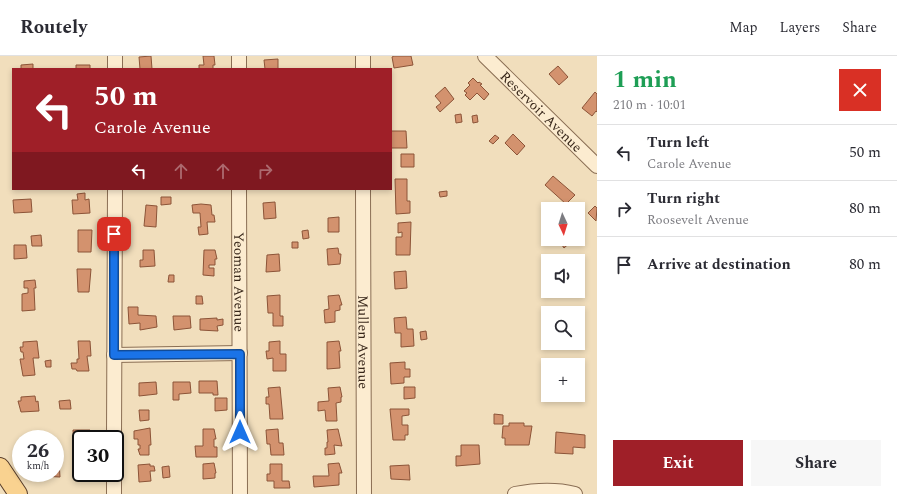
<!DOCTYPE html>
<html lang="en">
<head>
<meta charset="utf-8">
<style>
	:root { --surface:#fff; --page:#f7f7f7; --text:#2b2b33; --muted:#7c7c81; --line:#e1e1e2; --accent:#9f1f28 }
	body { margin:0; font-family:Spectral,serif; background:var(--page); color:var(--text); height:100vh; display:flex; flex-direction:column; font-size:15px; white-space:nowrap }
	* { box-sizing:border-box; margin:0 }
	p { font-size:13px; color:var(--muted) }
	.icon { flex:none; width:22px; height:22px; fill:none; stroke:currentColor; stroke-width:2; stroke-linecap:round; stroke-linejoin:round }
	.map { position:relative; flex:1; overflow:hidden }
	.drawer { display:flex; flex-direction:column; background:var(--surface); width:300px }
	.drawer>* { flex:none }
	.guide { position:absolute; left:12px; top:12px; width:380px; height:122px; border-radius:0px; box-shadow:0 2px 6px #0003; background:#9f1f28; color:#fff; overflow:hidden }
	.needle { width:26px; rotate:176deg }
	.fabs { position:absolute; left:541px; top:146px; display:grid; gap:8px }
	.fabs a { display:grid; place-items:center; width:44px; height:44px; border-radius:0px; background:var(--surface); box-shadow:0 2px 6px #0003; font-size:20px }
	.speed { position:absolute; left:12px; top:374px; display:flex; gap:8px; font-size:20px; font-weight:700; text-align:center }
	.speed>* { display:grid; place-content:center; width:52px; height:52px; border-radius:50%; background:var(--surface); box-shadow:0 2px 6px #0003; line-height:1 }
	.speed small { font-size:10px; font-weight:400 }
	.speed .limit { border:2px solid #111; border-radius:6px; background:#fff; color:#111 }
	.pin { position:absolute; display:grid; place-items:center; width:34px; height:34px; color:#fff; margin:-17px; border-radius:8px; box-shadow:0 2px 6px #0006 }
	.me { position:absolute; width:44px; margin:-22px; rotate:0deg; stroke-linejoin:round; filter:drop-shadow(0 0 3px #0008) }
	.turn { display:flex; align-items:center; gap:14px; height:84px; padding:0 16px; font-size:18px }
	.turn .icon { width:52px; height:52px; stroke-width:2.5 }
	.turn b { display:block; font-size:28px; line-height:34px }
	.lanes { display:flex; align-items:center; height:38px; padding:0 16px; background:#0003; justify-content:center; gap:20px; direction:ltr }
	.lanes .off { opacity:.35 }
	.round { display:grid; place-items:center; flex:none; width:42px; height:42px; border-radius:0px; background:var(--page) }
	.headline { display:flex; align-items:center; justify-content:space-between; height:68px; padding:0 16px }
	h1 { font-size:24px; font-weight:700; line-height:30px; color:#1e9e55 }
	.cta { display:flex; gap:8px; margin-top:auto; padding:8px 16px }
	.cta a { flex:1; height:46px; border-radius:0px; background:var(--accent); color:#fff; font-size:16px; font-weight:700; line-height:46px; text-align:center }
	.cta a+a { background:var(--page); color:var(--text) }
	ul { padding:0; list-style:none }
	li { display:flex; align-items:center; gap:12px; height:56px; padding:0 16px; border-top:1px solid var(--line) }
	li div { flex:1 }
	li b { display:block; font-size:15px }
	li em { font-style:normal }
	header { display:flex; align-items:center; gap:24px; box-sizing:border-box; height:56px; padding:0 20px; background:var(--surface); border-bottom:1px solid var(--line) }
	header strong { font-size:19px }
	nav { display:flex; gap:22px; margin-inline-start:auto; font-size:14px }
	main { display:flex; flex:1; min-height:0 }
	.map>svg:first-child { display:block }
</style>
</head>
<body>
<header>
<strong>Routely</strong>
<nav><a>Map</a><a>Layers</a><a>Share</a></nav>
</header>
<main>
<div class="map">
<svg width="597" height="438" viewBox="0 0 597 438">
	<rect width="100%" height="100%" fill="#f1debc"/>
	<path fill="#d3926e" stroke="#8c5438" d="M 151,0 L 152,13 L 140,13 L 139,1 Z
		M 203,0 L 214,0 L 215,9 L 213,9 L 213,13 L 199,13 L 199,9 L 204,9 Z
		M 394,0 L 411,0 L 413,9 L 394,12 L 392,1 Z
		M 278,3 L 278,13 L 265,13 L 264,4 Z
		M 33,8 L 33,13 L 21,13 L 21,9 Z
		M 76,9 L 90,9 L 90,13 L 76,13 Z
		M 558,10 L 568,21 L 559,29 L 549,18 Z
		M 473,22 L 478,27 L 479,26 L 482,28 L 480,29 L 489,38 L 484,44 L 477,37 L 470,44 L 465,39 L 467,37 L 464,35 L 470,29 L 468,27 Z
		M 445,31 L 454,43 L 440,56 L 436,51 L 441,47 L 435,40 Z
		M 595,36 L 597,38 L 597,56 L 596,55 L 592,60 L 582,52 Z
		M 461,58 L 462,66 L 456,67 L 455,59 Z
		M 477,59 L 478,66 L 473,67 L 472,60 Z
		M 391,75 L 406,75 L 407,92 L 391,92 Z
		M 513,78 L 525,90 L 517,99 L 505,87 Z
		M 495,79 L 499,82 L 493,88 L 489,85 Z
		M 401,98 L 414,98 L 414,111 L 401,111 Z
		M 553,120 L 575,139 L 566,148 L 545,129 Z
		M 395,123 L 407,123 L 407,145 L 410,145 L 410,157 L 396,158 Z
		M 447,135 L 447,140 L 440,141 L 439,136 Z
		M 85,137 L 85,144 L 89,143 L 90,157 L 73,158 L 72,144 L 78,144 L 77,138 Z
		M 161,141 L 171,141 L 171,148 L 161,149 Z
		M 31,143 L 32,156 L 14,157 L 13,144 Z
		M 275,146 L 276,162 L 264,163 L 263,147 Z
		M 201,148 L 211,149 L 212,159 L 214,159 L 215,166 L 207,166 L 208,178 L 199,179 L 198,171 L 201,171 L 200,157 L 193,157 L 192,149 Z
		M 146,149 L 157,150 L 156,171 L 144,170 Z
		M 595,150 L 597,152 L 596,165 L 588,157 Z
		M 339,161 L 339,176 L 328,176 L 328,162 Z
		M 411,166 L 410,199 L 396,199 L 396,181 L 402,181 L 402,176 L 398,177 L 398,167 Z
		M 78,174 L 92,174 L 91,196 L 78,196 Z
		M 308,174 L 309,182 L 303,183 L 302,175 Z
		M 41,179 L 42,190 L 32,190 L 31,180 Z
		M 563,183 L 572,183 L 573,184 L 564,192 L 560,186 Z
		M 292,186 L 298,186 L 298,192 L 292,192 Z
		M 14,189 L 26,189 L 27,202 L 14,203 Z
		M 338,192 L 339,198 L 341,198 L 340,208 L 328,209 L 327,193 Z
		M 143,194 L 154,194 L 155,210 L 140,211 L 140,204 L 143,204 Z
		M 204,194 L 215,194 L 217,203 L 215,203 L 215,209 L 209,209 L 209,212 L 214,212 L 214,220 L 203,219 Z
		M 279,198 L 280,215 L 266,216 L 267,199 Z
		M 77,213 L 91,213 L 89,236 L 78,236 Z
		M 406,215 L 407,232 L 395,233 L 394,216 Z
		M 169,219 L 174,219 L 174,226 L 168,226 Z
		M 35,224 L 36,232 L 34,232 L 35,254 L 22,255 L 22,238 L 28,237 L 28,232 L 24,232 L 24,225 Z
		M 280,239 L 280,260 L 283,260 L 283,270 L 273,270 L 273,257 L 268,257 L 267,240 Z
		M 339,239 L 342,249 L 340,249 L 340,254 L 335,255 L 335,266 L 325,267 L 324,254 L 329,253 L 328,240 Z
		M 196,240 L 202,240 L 203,248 L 196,248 Z
		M 128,251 L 138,251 L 138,259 L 156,260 L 157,271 L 140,274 L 140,267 L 129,268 Z
		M 173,260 L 190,260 L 191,272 L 174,274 Z
		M 406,261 L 407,273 L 413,273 L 414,290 L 401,291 L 401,277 L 395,277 L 394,262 Z
		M 217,262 L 217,264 L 223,263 L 223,269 L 217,270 L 218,275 L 200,274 L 200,263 Z
		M 426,275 L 427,283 L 421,284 L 420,276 Z
		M 37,285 L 39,302 L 33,302 L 35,319 L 23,320 L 20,303 L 24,303 L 23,296 L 21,296 L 20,291 L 23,291 L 23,286 Z
		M 78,285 L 90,285 L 91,300 L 87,300 L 89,315 L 77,315 L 76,313 L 72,313 L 71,307 L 77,307 L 77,303 L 79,303 Z
		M 280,285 L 280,298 L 286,298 L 286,315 L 273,315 L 273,302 L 267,303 L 266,295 L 269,295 L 269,286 Z
		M 339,285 L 341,295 L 339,295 L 340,312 L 327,313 L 327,286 Z
		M 51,304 L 51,311 L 46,311 L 45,305 Z
		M 405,306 L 405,313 L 410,313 L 410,321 L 404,321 L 404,327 L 391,328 L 390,307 Z
		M 199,325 L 217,325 L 218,339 L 213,339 L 213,337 L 199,337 Z
		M 156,326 L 157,338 L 139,340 L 139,327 Z
		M 173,326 L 190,326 L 191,337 L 179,338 L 179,344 L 173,344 Z
		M 280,331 L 283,363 L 270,363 L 269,348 L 266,348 L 266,341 L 269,341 L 268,332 Z
		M 340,331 L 342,341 L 341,341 L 341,346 L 336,347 L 337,365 L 326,365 L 325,354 L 318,355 L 318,346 L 329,345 L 328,332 Z
		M 404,331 L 415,331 L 415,342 L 404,343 Z
		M 35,340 L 36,346 L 38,345 L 39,355 L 21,356 L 18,345 L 21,345 L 21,341 Z
		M 215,342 L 227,342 L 227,354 L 215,355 Z
		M 70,344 L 71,353 L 60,353 L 59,345 Z
		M 390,353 L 409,353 L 409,359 L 402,360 L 402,369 L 408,369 L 408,379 L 405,379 L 405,384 L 393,384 Z
		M 139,354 L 149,354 L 149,364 L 140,365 Z
		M 494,358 L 503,359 L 503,368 L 494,368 Z
		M 509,367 L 524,367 L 524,370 L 532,370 L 529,389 L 505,389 L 505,382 L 502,382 L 503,370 L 509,370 Z
		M 150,372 L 151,389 L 149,389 L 149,399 L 140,399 L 138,393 L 140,393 L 140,389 L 138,389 L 138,383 L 134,383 L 134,375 Z
		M 203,373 L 214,373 L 216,383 L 214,383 L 214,391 L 217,391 L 217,401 L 196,401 L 195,390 L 203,390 Z
		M 278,373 L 279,387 L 283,387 L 284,399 L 271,399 L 270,388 L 267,388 L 266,374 Z
		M 338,373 L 342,390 L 334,389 L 335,398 L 325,399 L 325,392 L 327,392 L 327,386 L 328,386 L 327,374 Z
		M 73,374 L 90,374 L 90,383 L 81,383 L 81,393 L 74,393 Z
		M 556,376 L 585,379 L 585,392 L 573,391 L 573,398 L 555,397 Z
		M 461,389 L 479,389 L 480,408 L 456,410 L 456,400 L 461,400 Z
		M 55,405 L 59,405 L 60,421 L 40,420 L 40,417 L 55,417 Z
		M 214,407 L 216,417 L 215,417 L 215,422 L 203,423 L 203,408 Z
		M 339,407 L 342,417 L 339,417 L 339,429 L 314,431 L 313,420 L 329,420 L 328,408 Z
		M 150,408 L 150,410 L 154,410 L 155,415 L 150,415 L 151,425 L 139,426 L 138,409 Z
		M 270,408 L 282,408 L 282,425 L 289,425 L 290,432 L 274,432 L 274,425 L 267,425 L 267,418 L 270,418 Z
		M 409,409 L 410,424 L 391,423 L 390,410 Z
		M 169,410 L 170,421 L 163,422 L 162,411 Z"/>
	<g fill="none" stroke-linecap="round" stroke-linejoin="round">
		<defs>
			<g id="minor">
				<path d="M 239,0 L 239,13"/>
				<path d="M 363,0 L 363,13"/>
				<path id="s1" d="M 485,0 L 597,110"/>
				<path d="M 115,13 L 115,0"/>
				<path id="s2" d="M 239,133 L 240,438"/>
				<path id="s3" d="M 363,133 L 364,438"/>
				<path d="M 114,299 L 240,297"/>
				<path d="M 114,383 L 115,133"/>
				<path d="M 114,438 L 114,417"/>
				<path d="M 515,438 C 536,434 555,433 575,438"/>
			</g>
			<path id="major" d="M 0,411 L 18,438"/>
		</defs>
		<use href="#minor" stroke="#8a6e54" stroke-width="16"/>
		<use href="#major" stroke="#573c29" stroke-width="20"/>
		<use href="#minor" stroke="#fcecd0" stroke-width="14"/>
		<use href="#major" stroke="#f9d290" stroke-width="18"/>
	</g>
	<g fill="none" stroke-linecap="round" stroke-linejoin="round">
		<defs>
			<path id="route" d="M 114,178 L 114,299 L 240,298 L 240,376"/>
		</defs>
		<use href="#route" stroke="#114b97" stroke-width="10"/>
		<use href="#route" stroke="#1a73e8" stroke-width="7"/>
	</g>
	<g text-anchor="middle" stroke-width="4" stroke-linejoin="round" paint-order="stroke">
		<g font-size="14" fill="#38271a" stroke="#f8e9cc">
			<text dy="5" stroke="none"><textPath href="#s1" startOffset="79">Reservoir Avenue</textPath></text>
			<text dy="5" stroke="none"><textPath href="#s2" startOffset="93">Yeoman Avenue</textPath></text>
			<text dy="5" stroke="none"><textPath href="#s3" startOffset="153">Mullen Avenue</textPath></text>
		</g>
	</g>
</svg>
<div class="fabs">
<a><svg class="needle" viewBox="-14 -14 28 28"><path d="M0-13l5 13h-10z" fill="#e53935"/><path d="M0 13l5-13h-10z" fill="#7c7c81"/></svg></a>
<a><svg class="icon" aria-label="sound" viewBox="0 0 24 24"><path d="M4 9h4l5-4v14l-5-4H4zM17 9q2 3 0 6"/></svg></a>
<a><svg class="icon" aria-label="search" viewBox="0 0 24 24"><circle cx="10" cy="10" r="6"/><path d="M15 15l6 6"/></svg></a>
<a>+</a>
</div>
<div class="speed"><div>26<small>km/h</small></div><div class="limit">30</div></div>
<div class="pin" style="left:114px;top:178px;background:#d93025"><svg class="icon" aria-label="arrive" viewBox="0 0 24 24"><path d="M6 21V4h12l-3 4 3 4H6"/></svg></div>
<svg class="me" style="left:240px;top:376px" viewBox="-20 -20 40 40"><path d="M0-17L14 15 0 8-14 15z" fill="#1a73e8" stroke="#fff" stroke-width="4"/></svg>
<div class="guide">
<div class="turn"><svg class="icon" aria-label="left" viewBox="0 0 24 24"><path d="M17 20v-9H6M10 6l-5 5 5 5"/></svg><div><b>50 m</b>Carole Avenue</div></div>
<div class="lanes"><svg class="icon" aria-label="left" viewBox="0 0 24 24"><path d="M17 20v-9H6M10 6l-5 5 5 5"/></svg><svg class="icon off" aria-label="ahead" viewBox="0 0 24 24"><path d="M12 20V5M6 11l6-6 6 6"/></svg><svg class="icon off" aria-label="ahead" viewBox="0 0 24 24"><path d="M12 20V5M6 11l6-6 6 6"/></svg><svg class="icon off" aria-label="right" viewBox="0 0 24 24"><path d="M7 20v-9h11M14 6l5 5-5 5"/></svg></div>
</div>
</div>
<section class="drawer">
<div class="headline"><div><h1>1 min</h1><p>210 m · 10:01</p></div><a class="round" style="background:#d93025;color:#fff"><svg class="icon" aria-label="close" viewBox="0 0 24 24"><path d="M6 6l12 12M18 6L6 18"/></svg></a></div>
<ul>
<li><svg class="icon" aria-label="left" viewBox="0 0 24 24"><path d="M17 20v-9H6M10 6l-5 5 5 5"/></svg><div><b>Turn left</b><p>Carole Avenue</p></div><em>50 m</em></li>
<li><svg class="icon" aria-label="right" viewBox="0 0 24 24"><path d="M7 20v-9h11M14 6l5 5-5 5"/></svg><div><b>Turn right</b><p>Roosevelt Avenue</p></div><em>80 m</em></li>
<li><svg class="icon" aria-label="arrive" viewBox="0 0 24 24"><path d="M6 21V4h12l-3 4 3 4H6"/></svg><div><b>Arrive at destination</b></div><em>80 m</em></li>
</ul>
<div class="cta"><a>Exit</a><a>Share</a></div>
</section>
</main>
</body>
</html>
